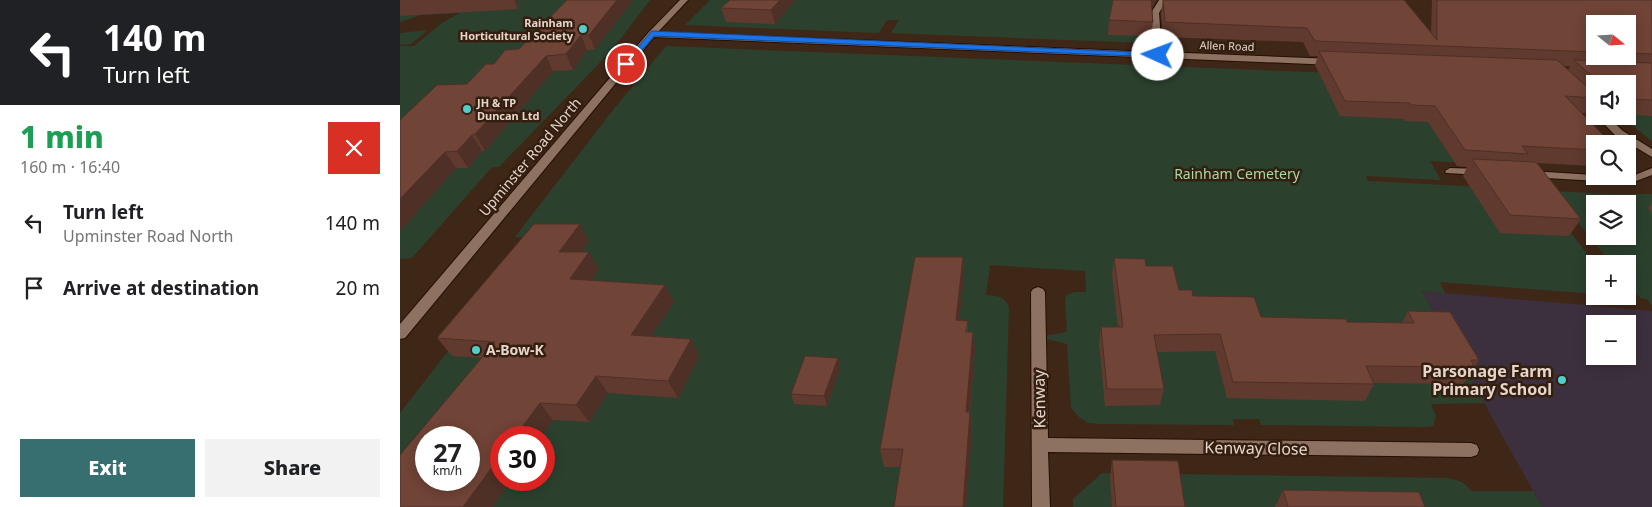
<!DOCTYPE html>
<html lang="en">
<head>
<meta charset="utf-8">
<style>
	:root { --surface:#fff; --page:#f2f2f2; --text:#202124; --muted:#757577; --accent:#376e6f }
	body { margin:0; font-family:"Noto Sans",sans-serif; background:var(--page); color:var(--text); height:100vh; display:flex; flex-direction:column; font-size:19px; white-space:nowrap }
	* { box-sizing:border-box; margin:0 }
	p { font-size:16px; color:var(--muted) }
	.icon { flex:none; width:28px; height:28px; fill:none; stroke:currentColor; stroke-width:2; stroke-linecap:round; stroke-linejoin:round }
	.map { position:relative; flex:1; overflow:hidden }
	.sheet { display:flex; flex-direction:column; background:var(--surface); width:400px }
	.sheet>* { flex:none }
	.banner { background:#202124; color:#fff; overflow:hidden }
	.needle { width:32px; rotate:108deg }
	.fabs { position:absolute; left:1186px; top:15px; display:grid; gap:10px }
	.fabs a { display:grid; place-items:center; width:50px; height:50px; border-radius:0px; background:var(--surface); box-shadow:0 2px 12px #0003; font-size:25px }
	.speed { position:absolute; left:15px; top:426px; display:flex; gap:10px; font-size:25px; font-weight:700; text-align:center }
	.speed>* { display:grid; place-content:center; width:65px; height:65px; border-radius:50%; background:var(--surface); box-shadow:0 2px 12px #0003; line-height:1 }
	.speed small { font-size:12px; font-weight:400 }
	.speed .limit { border:8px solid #d22; background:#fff; color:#111 }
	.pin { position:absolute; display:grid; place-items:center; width:42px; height:42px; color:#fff; margin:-21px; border:2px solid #fff; border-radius:50%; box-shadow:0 1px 5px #0007 }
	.me { position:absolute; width:55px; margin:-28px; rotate:272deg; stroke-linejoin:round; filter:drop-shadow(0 0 4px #0008) }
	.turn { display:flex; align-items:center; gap:18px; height:105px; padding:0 20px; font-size:22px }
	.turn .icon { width:65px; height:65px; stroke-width:2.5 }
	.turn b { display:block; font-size:35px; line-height:42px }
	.round { display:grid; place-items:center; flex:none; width:52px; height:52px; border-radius:0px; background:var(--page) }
	.head { display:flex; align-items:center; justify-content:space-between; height:85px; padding:0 20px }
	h1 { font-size:30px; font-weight:800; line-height:38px; color:#1e9e55 }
	.action { display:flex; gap:10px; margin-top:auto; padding:10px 20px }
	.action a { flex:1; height:58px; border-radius:0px; background:var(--accent); color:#fff; font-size:20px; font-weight:800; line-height:58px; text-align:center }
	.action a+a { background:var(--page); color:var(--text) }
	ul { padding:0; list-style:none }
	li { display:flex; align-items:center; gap:15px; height:65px; padding:0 20px }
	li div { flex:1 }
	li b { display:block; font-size:19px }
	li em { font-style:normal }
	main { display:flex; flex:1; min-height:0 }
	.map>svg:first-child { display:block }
</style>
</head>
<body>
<main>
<section class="sheet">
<div class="banner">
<div class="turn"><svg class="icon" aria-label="left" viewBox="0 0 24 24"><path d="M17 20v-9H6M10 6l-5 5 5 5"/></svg><div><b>140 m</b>Turn left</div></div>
</div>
<div class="head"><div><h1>1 min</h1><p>160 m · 16:40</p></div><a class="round" style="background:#d93025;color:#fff"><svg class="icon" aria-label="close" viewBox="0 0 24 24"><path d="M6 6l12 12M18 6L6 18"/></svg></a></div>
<ul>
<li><svg class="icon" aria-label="left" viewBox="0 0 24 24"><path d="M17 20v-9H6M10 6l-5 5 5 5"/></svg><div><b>Turn left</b><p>Upminster Road North</p></div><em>140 m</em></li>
<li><svg class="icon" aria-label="arrive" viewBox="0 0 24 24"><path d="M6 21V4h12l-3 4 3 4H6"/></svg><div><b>Arrive at destination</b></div><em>20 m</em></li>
</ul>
<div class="action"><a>Exit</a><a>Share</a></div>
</section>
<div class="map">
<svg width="1252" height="507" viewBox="0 0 1252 507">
	<rect width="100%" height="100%" fill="#3f2718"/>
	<path fill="#3d303e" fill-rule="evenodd" d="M 1022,291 L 1252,311 L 1252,507 L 1142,507 ZM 1195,324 L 1228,324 L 1228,356 L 1195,356 Z"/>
	<path fill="#2b412e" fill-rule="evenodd" d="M 0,0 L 250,0 L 212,50 L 99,167 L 92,167 L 12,258 L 0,259 L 0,46 L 14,46 L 42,23 L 60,13 L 21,15 L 0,22 Z
		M 310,0 L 742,0 L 746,43 L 491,33 L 499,20 L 487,20 L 479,33 L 285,25 Z
		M 28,30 L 11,44 L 0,45 L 0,33 Z
		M 266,46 L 1132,81 L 1213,144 L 1195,144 L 1195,166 L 1155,164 L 1116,150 L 1080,164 L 1030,161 L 1041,180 L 966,176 L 968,181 L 1138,190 L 1195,264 L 1195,294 L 1040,282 L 1045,293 L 1022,291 L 1084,403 L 1031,404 L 1036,416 L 1033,426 L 1027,427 L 861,425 L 859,419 L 833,419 L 834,425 L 701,424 L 688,423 L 679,417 L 671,408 L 667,344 L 639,337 L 667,332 L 665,299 L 667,295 L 675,292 L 686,292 L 685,271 L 590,265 L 586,295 C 598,296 604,296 609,307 L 603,507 L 0,507 L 0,413 L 56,341 L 175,240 L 115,237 L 213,110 ZM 26,438 L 69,438 L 69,480 L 26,480 ZM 101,438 L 144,438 L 144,480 L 101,480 Z
		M 1228,85 L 1252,86 L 1252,141 L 1220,116 L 1228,116 Z
		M 1152,191 L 1209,194 L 1252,194 L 1252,306 L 1247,299 L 1240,298 L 1228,283 L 1228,264 L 1212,264 ZM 1195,204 L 1228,204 L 1228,236 L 1195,236 Z
		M 702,473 L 1048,478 L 1062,482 L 1072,491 L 1133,491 L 1142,507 L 673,507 L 673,499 Z"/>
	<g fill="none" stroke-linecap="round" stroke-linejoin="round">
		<defs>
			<path id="minor" d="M 280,0 L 288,0 L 258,32 L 754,52 L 751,13 L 759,0 L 767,0 L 759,13 L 762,52 L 934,59 L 938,62 L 934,65 L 254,37 L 5,338 L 0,339 L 0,324 L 249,32 Z
				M 1196,116 L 1207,116 L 1223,131 L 1252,149 L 1252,157 L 1215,135 Z
				M 1050,168 L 1082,169 L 1087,172 L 1082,175 L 1046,173 L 1045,171 Z
				M 1252,168 L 1252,175 L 1231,183 L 1130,177 L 1125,174 L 1130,171 L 1195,175 L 1195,176 L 1230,177 Z
				M 638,287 L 643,289 L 645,292 L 648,438 L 1071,443 L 1077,445 L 1079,450 L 1077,455 L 1071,457 L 648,452 L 650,507 L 632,507 L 631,292 L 633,289 Z"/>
		</defs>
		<use href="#minor" stroke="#250f03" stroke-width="2"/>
		<use href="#minor" fill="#8d7161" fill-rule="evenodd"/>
	</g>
	<path fill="#603a2e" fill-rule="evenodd" d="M 0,0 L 118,0 L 118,9 L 0,16 Z
		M 233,0 L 195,49 L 187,50 L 173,70 L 153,71 L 85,151 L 82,151 L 68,168 L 56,168 L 0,231 L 0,120 L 67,84 L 94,64 L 119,49 Z
		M 330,0 L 395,0 L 375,24 L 326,22 L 321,8 Z
		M 763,0 L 1031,33 L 1032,0 L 1252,0 L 1252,116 L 1228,115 L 1228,84 L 1195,84 L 1195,106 L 1190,113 L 1181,113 L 1195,144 L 1195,166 L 1137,163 L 1181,219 L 1169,236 L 1100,233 L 1063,176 L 1067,167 L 1057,166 L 1028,122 L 1005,121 L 1004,119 L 940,116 L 915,65 L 918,56 L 910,56 L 903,42 L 763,37 L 761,13 ZM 1195,24 L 1228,24 L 1228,56 L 1195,56 ZM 1163,66 L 1170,66 L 1168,70 Z
		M 752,8 L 753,22 L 751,36 L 708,35 L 709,20 Z
		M 1252,203 L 1252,213 L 1248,208 Z
		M 189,241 L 181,252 L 199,269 L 191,280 L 265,285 L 274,302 L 251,336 L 291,339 L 299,356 L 278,398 L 208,393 L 189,422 L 153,420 L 101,480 L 111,480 L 92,507 L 0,507 L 82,358 L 52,356 L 37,338 Z
		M 563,257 L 564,274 L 559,320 L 568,321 L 568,332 L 573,332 L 575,350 L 570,412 L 572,430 L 566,507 L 494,507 L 500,467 L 484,467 L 480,449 Z
		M 714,258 L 746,266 L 779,290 L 793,296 L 861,317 L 947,322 L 1002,323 L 1008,311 L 1079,360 L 1063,384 L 973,383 L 974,384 L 965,401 L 827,398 L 815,351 L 757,352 L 764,389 L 760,405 L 705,406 L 699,343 L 701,327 L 718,327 L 712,275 Z
		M 438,358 L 440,368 L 427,406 L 394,404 L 391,394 Z
		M 712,460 L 785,507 L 712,507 L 710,477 Z
		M 883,490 L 1025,507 L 875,507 Z"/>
	<path fill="#4e3026" d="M 114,0 L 118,0 L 118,9 Z
		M 217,0 L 233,0 L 195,49 L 189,35 Z
		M 380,0 L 395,0 L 375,24 L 371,10 Z
		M 751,0 L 757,0 L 749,12 Z
		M 181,35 L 187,50 L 173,70 L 166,54 Z
		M 146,56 L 153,71 L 85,151 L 75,134 Z
		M 72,135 L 82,151 L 68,168 L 57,151 Z
		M 45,152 L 56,168 L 0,231 L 0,199 Z
		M 180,224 L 189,241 L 169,269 L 159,252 Z
		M 189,252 L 199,269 L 180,296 L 170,279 Z
		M 563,257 L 564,274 L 557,338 L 556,320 Z
		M 265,285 L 274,302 L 241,352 L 231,335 Z
		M 573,332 L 575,350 L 568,430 L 566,412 Z
		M 291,339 L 299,356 L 278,398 L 268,381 Z
		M 438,358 L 440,368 L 427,406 L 424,396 Z
		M 196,376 L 208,393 L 189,422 L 176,405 Z
		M 140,403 L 153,420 L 141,438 L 114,438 Z
		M 570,412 L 572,430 L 566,507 L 563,507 Z
		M 101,455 L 101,480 L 111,480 L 92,507 L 63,507 Z"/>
	<path fill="#704436" stroke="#4e3026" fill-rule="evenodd" d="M 167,0 L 217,0 L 189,35 L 181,35 L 166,54 L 146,56 L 75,134 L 72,135 L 57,151 L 45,152 L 0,199 L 0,120 L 37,85 L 67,84 L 86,64 L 94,64 L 105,50 L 119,49 Z
		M 330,0 L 380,0 L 371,10 L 321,8 Z
		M 713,0 L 751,0 L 753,22 L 709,20 Z
		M 763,0 L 1004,0 L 1037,40 L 1037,0 L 1252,0 L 1252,54 L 1228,53 L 1228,24 L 1195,24 L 1195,52 L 915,41 L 907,28 L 765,22 Z
		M 919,51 L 1157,60 L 1195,94 L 1195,98 L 1165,96 L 1212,144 L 1195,144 L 1195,150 L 1122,146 L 1128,154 L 1065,150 L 1035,106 L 1012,105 L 1010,103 L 945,101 Z
		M 1174,60 L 1252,63 L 1252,100 L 1228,99 L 1228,84 L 1201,84 Z
		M 1072,159 L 1136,162 L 1181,219 L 1110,215 Z
		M 134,224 L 180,224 L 159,252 L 189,252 L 170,279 L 265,285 L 231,335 L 291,339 L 268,381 L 196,376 L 176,405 L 140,403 L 114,438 L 101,438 L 101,455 L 63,507 L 0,507 L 0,455 L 95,342 L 37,338 ZM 26,438 L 69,438 L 69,480 L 26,480 Z
		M 515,257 L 563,257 L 556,320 L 568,321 L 566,332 L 573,332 L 566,412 L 570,412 L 563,507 L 494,507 L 503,449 L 480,449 Z
		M 714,258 L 745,259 L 746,266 L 773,266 L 779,290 L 792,290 L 793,296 L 854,297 L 861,317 L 946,319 L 947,322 L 1014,323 L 1008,311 L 1050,312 L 1079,360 L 1071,360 L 1074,367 L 966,366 L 974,384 L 833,382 L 820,334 L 754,335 L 764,389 L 707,389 L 701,327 L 723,327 Z
		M 405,356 L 438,358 L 424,396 L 391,394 Z
		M 712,460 L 778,461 L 785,507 L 716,507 Z
		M 883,490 L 1019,492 L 1025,507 L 888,507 Z"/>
	<path fill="#1a73e8" stroke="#114b97" d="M 252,31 L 758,53 L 761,55 L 758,57 L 254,36 L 229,66 L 224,66 L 224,63 Z"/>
	<g fill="#53cdcb" stroke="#341e0f" stroke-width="2">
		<circle cx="183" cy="29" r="5"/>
		<circle cx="67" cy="109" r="5"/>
		<circle cx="76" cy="350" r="5"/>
		<circle cx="1162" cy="380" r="5"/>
	</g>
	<g text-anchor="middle" stroke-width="5" stroke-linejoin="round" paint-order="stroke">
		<g font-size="11" font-weight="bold" fill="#e5d5cb" stroke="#341e0f" text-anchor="end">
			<text x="173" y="27">Rainham<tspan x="173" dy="13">Horticultural Society</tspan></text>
			<text x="77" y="107" text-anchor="start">JH &amp; TP<tspan x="77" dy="13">Duncan Ltd</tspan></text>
		</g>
		<g font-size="11" fill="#e5d5cb" stroke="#341e0f">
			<text transform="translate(827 46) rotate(2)" y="4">Allen Road</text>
		</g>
		<g font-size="14" fill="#e5d5cb" stroke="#341e0f">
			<text transform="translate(130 157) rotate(-50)" y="5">Upminster Road North</text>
		</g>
		<g font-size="14" fill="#a1dca6" stroke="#341e0f">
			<text x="837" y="179">Rainham Cemetery</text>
		</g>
		<g font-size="14" font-weight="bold" fill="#e5d5cb" stroke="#341e0f" text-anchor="start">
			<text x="86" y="355">A-Bow-K</text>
		</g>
		<g font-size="16" font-weight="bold" fill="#e5d5cb" stroke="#341e0f" text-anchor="end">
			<text x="1152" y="377">Parsonage Farm<tspan x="1152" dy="18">Primary School</tspan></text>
		</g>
		<g font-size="16" fill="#e5d5cb" stroke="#341e0f">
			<text transform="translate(639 399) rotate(-91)" y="6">Kenway</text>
			<text transform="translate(856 448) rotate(1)" y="6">Kenway Close</text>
		</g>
	</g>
</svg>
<div class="fabs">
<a><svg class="needle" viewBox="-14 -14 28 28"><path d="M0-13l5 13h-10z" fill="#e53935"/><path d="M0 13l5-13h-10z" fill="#757577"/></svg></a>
<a><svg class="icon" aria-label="sound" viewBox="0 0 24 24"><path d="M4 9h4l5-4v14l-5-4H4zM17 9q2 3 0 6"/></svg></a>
<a><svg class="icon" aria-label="search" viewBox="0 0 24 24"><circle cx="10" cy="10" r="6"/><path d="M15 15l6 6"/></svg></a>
<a><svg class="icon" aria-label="layers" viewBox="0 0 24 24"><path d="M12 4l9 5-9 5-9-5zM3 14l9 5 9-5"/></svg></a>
<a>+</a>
<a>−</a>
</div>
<div class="speed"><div>27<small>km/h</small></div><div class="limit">30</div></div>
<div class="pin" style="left:226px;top:64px;background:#d93025"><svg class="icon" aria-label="arrive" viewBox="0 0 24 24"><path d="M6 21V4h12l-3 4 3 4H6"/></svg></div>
<svg class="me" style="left:758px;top:55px" viewBox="-20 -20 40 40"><circle r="19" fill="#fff"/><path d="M0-13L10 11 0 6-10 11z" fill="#1a73e8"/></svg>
</div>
</main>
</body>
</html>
